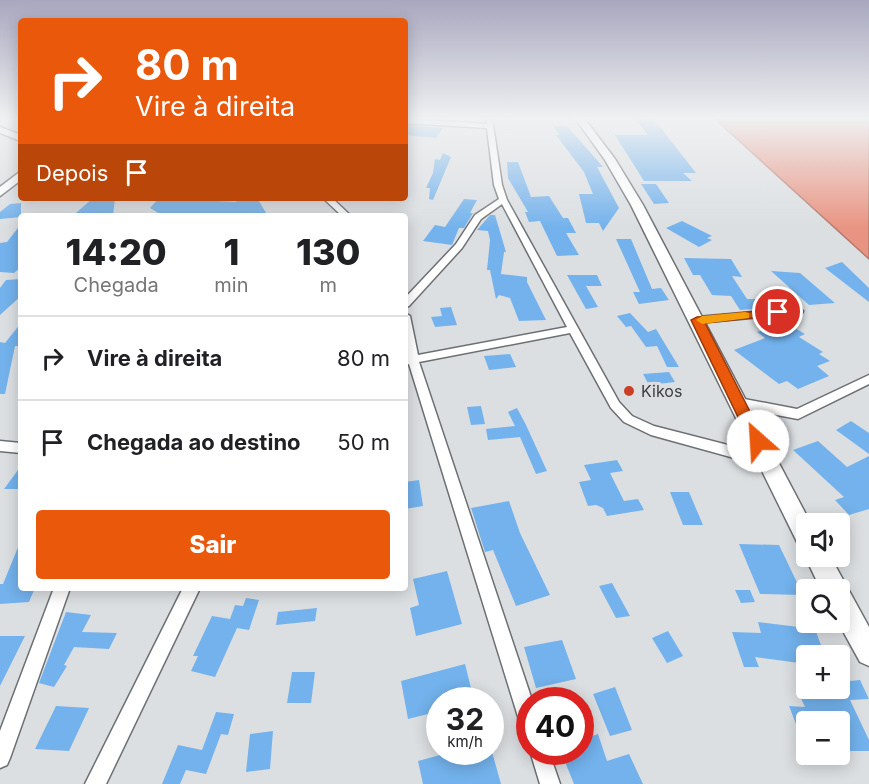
<!DOCTYPE html>
<html lang="pt">
<head>
<meta charset="utf-8">
<style>
	:root { --surface:#fff; --page:#f6f6f6; --text:#202124; --muted:#757577; --line:#e0e0e0; --accent:#ea580c }
	body { margin:0; font-family:Inter,sans-serif; background:var(--page); color:var(--text); height:100vh; display:flex; flex-direction:column; font-size:22px; white-space:nowrap }
	* { box-sizing:border-box; margin:0 }
	p { font-size:20px; color:var(--muted) }
	.icon { flex:none; width:33px; height:33px; fill:none; stroke:currentColor; stroke-width:2; stroke-linecap:round; stroke-linejoin:round }
	.map { position:relative; flex:1; overflow:hidden }
	.details { position:absolute; left:18px; top:213px; width:390px; height:378px; display:flex; flex-direction:column; background:var(--surface); border-radius:6px; box-shadow:0 3px 15px #0003 }
	.details>* { flex:none }
	.top-card { position:absolute; left:18px; top:18px; width:390px; height:183px; border-radius:6px; box-shadow:0 3px 15px #0003; background:#ea580c; color:#fff; overflow:hidden }
	.controls { position:absolute; left:796px; top:513px; display:grid; gap:12px }
	.controls a { display:grid; place-items:center; width:54px; height:54px; border-radius:6px; background:var(--surface); box-shadow:0 3px 15px #0003; font-size:30px }
	.speed { position:absolute; left:426px; top:687px; display:flex; gap:12px; font-size:30px; font-weight:700; text-align:center }
	.speed>* { display:grid; place-content:center; width:78px; height:78px; border-radius:50%; background:var(--surface); box-shadow:0 3px 15px #0003; line-height:1 }
	.speed small { font-size:15px; font-weight:400 }
	.speed .limit { border:9px solid #d22; background:#fff; color:#111 }
	.pin { position:absolute; display:grid; place-items:center; width:51px; height:51px; color:#fff; margin:-26px; border:3px solid #fff; border-radius:50%; box-shadow:0 2px 6px #0007 }
	.me { position:absolute; width:66px; margin:-33px; rotate:334deg; stroke-linejoin:round; filter:drop-shadow(0 0 4px #0008) }
	.turn { display:flex; align-items:center; gap:21px; height:126px; padding:0 18px; font-size:27px }
	.turn .icon { width:78px; height:78px; stroke-width:2.5 }
	.turn b { display:block; font-size:42px; line-height:51px }
	.then { display:flex; align-items:center; height:57px; padding:0 18px; background:#0003; gap:12px; font-size:22px }
	.eta { display:flex; justify-content:space-evenly; align-items:center; height:102px; text-align:center }
	.eta b { font-size:36px; font-weight:800; line-height:42px }
	.button { display:flex; gap:12px; margin-top:auto; padding:12px 18px }
	.button a { flex:1; height:69px; border-radius:6px; background:var(--accent); color:#fff; font-size:24px; font-weight:800; line-height:69px; text-align:center }
	ul { padding:0; list-style:none }
	li { display:flex; align-items:center; gap:18px; height:84px; padding:0 18px; border-top:2px solid var(--line) }
	li div { flex:1 }
	li b { display:block; font-size:22px }
	li em { font-style:normal }
	.map>svg:first-child { display:block }
</style>
</head>
<body>
<div class="map">
<svg width="869" height="784" viewBox="0 0 869 784">
	<rect width="100%" height="100%" fill="#dcdfe2"/>
	<path fill="#e99482" stroke="#b57a6e" stroke-width="1.5" d="M 714,118 L 869,118 L 869,259 Z"/>
	<path fill="#73b2ec" d="M 635,118 L 653,118 L 696,173 L 683,173 L 692,181 L 644,181 L 615,135 L 648,135 Z
		M 405,125 L 430,127 L 443,128 L 436,138 L 405,135 Z
		M 553,126 L 567,126 L 603,167 L 597,167 L 619,208 L 603,231 L 599,223 L 586,223 L 579,194 L 593,194 L 584,172 L 556,135 L 559,135 Z
		M 443,153 L 451,157 L 433,200 L 429,199 L 430,188 L 426,188 L 433,173 L 435,159 L 440,160 Z
		M 507,162 L 518,162 L 531,197 L 549,196 L 563,218 L 568,218 L 576,233 L 566,233 L 579,255 L 557,256 L 540,221 L 529,222 L 525,212 L 528,212 L 508,178 Z
		M 641,184 L 656,184 L 669,203 L 654,204 Z
		M 93,198 L 115,198 L 113,216 L 76,213 Z
		M 159,198 L 237,202 L 229,198 L 257,198 L 268,216 L 160,214 L 150,208 Z
		M 464,199 L 477,200 L 470,213 L 473,213 L 464,228 L 459,228 L 452,245 L 423,241 L 435,225 L 445,227 Z
		M 21,203 L 21,217 L 0,219 L 0,212 L 10,204 Z
		M 490,215 L 495,215 L 506,252 L 504,252 L 501,274 L 527,277 L 527,282 L 546,320 L 519,321 L 510,298 L 499,295 L 496,299 L 490,270 L 487,270 L 490,240 L 488,231 L 477,230 Z
		M 682,221 L 712,236 L 707,238 L 712,240 L 699,247 L 666,228 Z
		M 21,224 L 21,267 L 14,273 L 0,272 L 0,243 L 7,242 Z
		M 616,239 L 631,239 L 652,289 L 661,288 L 669,300 L 639,304 L 633,292 L 640,292 Z
		M 684,258 L 731,259 L 742,277 L 732,276 L 747,299 L 762,299 L 769,308 L 740,310 L 731,296 L 712,295 L 700,275 L 693,275 Z
		M 842,262 L 869,288 L 869,302 L 825,268 Z
		M 771,271 L 800,273 L 835,303 L 809,305 Z
		M 567,275 L 597,275 L 602,286 L 586,286 L 598,307 L 586,309 Z
		M 21,279 L 21,296 L 0,315 L 0,288 L 6,280 Z
		M 451,307 L 457,325 L 435,327 L 431,317 L 442,316 L 440,308 Z
		M 630,313 L 648,332 L 656,329 L 679,367 L 667,367 L 657,346 L 646,347 L 631,326 L 626,327 L 617,316 Z
		M 21,323 L 21,346 L 15,346 L 5,394 L 0,394 L 0,342 L 5,343 Z
		M 786,323 L 805,334 L 799,337 L 823,352 L 819,354 L 830,361 L 817,366 L 829,376 L 798,389 L 787,381 L 779,384 L 734,350 L 765,338 L 757,332 Z
		M 510,354 L 516,367 L 489,370 L 484,356 Z
		M 669,372 L 675,382 L 649,385 L 643,374 Z
		M 481,406 L 485,424 L 471,425 L 467,407 Z
		M 517,408 L 526,425 L 547,471 L 536,474 L 520,437 L 488,440 L 486,429 L 515,426 L 508,412 Z
		M 851,421 L 869,433 L 869,454 L 836,430 Z
		M 818,441 L 847,467 L 869,456 L 869,509 L 849,515 L 835,500 L 844,497 L 793,450 Z
		M 617,460 L 623,471 L 610,473 L 624,501 L 638,499 L 644,510 L 607,516 L 603,508 L 596,505 L 588,506 L 579,482 L 591,480 L 584,465 Z
		M 21,466 L 21,489 L 4,489 Z
		M 419,480 L 423,506 L 405,509 L 405,482 Z
		M 670,492 L 689,492 L 703,525 L 683,525 Z
		M 509,501 L 520,533 L 550,595 L 516,606 L 493,550 L 485,552 L 471,508 Z
		M 21,540 L 21,588 L 35,588 L 29,602 L 0,604 L 0,584 L 3,584 Z
		M 739,544 L 779,545 L 803,595 L 760,594 Z
		M 447,571 L 462,624 L 416,636 L 410,608 L 419,605 L 413,579 Z
		M 612,583 L 630,616 L 616,618 L 599,586 Z
		M 735,590 L 750,590 L 755,602 L 741,603 Z
		M 246,598 L 259,600 L 249,630 L 237,628 L 215,677 L 191,671 L 198,656 L 193,656 L 212,616 L 230,619 L 235,605 L 243,606 Z
		M 317,608 L 315,621 L 276,625 L 278,612 Z
		M 66,612 L 91,615 L 82,632 L 117,633 L 109,649 L 74,647 L 64,665 L 67,666 L 54,687 L 39,683 Z
		M 758,622 L 815,629 L 825,656 L 807,656 L 807,664 L 755,657 L 759,667 L 744,667 L 732,632 L 761,633 Z
		M 668,631 L 683,656 L 667,663 L 652,638 Z
		M 0,636 L 25,636 L 0,686 Z
		M 562,640 L 576,679 L 536,688 L 524,647 Z
		M 465,664 L 474,700 L 440,700 L 440,711 L 408,719 L 401,681 Z
		M 292,672 L 315,672 L 311,703 L 287,703 Z
		M 860,680 L 869,699 L 850,700 L 869,740 L 869,751 L 840,751 L 840,722 L 807,722 L 806,750 L 789,706 L 805,707 L 796,688 L 840,688 L 840,682 Z
		M 615,687 L 632,730 L 610,736 L 593,694 Z
		M 56,706 L 89,708 L 69,751 L 35,749 Z
		M 216,712 L 234,714 L 228,735 L 221,734 L 206,774 L 186,770 L 180,784 L 162,784 L 178,745 L 202,750 Z
		M 273,731 L 270,769 L 246,772 L 250,734 Z
		M 598,734 L 607,761 L 629,754 L 643,784 L 574,784 L 561,752 L 580,752 L 580,740 Z
		M 451,752 L 492,752 L 501,784 L 423,784 L 418,761 Z"/>
	<g fill="none" stroke-linecap="round" stroke-linejoin="round">
		<defs>
			<path id="street" d="M 486,118 L 492,118 L 502,185 L 507,200 L 619,402 L 632,416 L 654,426 L 767,455 L 772,457 L 774,461 L 772,465 L 767,467 L 651,435 L 624,422 L 611,408 L 570,333 L 419,362 L 532,700 L 530,700 L 530,733 L 523,730 L 520,723 L 409,364 L 405,365 L 405,357 L 407,357 L 405,313 L 410,316 L 418,355 L 567,327 L 502,204 L 481,219 L 462,248 L 409,306 L 405,307 L 405,298 L 456,244 L 475,215 L 499,199 L 494,185 L 487,128 L 405,123 L 405,119 L 487,124 Z
				M 323,198 L 332,198 L 351,216 L 342,216 Z
				M 798,308 L 803,311 L 802,313 L 697,323 L 692,320 L 697,317 Z
				M 869,375 L 869,384 L 798,419 L 739,408 L 735,406 L 733,403 L 735,400 L 739,398 L 797,409 Z
				M 0,441 L 21,443 L 21,453 L 0,451 Z
				M 54,588 L 70,588 L 10,758 L 7,765 L 0,768 L 0,731 Z
				M 183,588 L 200,588 L 106,784 L 85,784 Z
				M 530,751 L 549,752 L 560,784 L 540,784 Z"/>
			<path id="secondary" d="M 575,118 L 584,118 L 615,159 L 643,205 L 811,524 L 807,524 L 807,549 L 799,546 L 631,205 L 605,160 Z
				M 0,127 L 21,135 L 21,141 L 0,133 Z
				M 21,171 L 21,180 L 0,196 L 0,187 Z
				M 807,552 L 807,556 L 830,556 L 869,627 L 869,666 L 860,662 L 838,622 L 840,590 L 821,590 L 805,556 Z"/>
		</defs>
		<use href="#street" stroke="#6d7073" stroke-width="3"/>
		<use href="#secondary" stroke="#6d7073" stroke-width="3"/>
		<use href="#street" fill="#fff" fill-rule="evenodd"/>
		<use href="#secondary" fill="#fff" fill-rule="evenodd"/>
	</g>
	<linearGradient id="sky" x2="0" y2="1"><stop stop-color="#a8a7bf"/><stop offset="0.52" stop-color="#eff1f2"/><stop offset="1" stop-color="#eff1f2" stop-opacity="0"/></linearGradient>
	<rect width="869" height="228" fill="url(#sky)"/>
	<path fill="#ea580c" stroke="#983908" stroke-width="1.5" d="M 778,309 L 782,310 L 782,315 L 705,323 L 765,441 L 758,447 L 752,446 L 691,320 L 697,317 Z"/>
	<path fill="#f59e0b" d="M 745,312 L 749,313 L 749,318 L 702,324 L 696,320 L 702,316 Z"/>
	<circle fill="#ca3f25" stroke="#dcdfe2" stroke-width="2" cx="629" cy="391" r="6"/>
	<g text-anchor="middle" stroke-width="6" stroke-linejoin="round" paint-order="stroke">
		<g font-size="16" fill="#3c3d3e" stroke="#dcdfe2" text-anchor="start">
			<text x="641" y="397">Kikos</text>
		</g>
	</g>
</svg>
<div class="controls">
<a><svg class="icon" aria-label="sound" viewBox="0 0 24 24"><path d="M4 9h4l5-4v14l-5-4H4zM17 9q2 3 0 6"/></svg></a>
<a><svg class="icon" aria-label="search" viewBox="0 0 24 24"><circle cx="10" cy="10" r="6"/><path d="M15 15l6 6"/></svg></a>
<a>+</a>
<a>−</a>
</div>
<div class="speed"><div>32<small>km/h</small></div><div class="limit">40</div></div>
<div class="pin" style="left:778px;top:312px;background:#d93025"><svg class="icon" aria-label="arrive" viewBox="0 0 24 24"><path d="M6 21V4h12l-3 4 3 4H6"/></svg></div>
<svg class="me" style="left:758px;top:441px" viewBox="-20 -20 40 40"><circle r="19" fill="#fff"/><path d="M0-13L10 11 0 6-10 11z" fill="#ea580c"/></svg>
<div class="top-card">
<div class="turn"><svg class="icon" aria-label="right" viewBox="0 0 24 24"><path d="M7 20v-9h11M14 6l5 5-5 5"/></svg><div><b>80 m</b>Vire à direita</div></div>
<div class="then">Depois<svg class="icon" aria-label="arrive" viewBox="0 0 24 24"><path d="M6 21V4h12l-3 4 3 4H6"/></svg></div>
</div>
<section class="details">
<div class="eta">
<div><b>14:20</b><p>Chegada</p></div>
<div><b>1</b><p>min</p></div>
<div><b>130</b><p>m</p></div>
</div>
<ul>
<li><svg class="icon" aria-label="right" viewBox="0 0 24 24"><path d="M7 20v-9h11M14 6l5 5-5 5"/></svg><div><b>Vire à direita</b></div><em>80 m</em></li>
<li><svg class="icon" aria-label="arrive" viewBox="0 0 24 24"><path d="M6 21V4h12l-3 4 3 4H6"/></svg><div><b>Chegada ao destino</b></div><em>50 m</em></li>
</ul>
<div class="button"><a>Sair</a></div>
</section>
</div>
</body>
</html>
